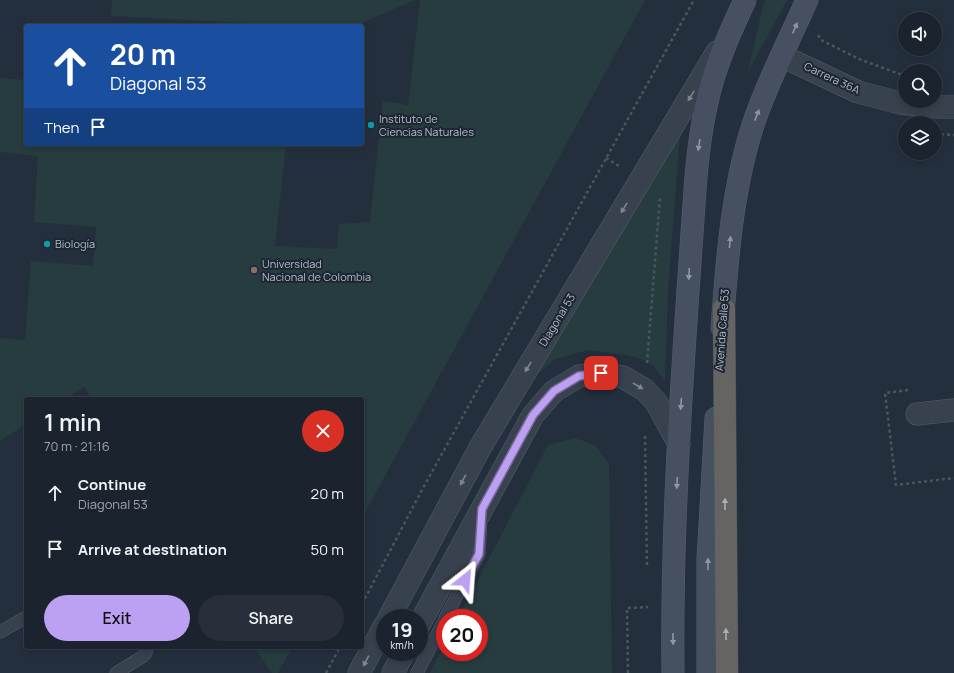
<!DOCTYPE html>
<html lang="en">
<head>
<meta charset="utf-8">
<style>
	:root { --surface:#1b232e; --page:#282f3a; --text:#f1f3f6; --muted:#a0a4aa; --line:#39404a; --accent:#bca0f2 }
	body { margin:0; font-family:Manrope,sans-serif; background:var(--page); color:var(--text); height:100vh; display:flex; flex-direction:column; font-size:15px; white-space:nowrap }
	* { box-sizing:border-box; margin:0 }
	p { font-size:13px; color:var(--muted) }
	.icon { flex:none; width:22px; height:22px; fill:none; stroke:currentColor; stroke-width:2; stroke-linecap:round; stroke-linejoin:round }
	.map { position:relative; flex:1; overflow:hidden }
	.panel { position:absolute; left:24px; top:397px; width:340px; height:252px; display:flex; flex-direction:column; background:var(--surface); border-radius:4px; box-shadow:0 2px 6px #0003,0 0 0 1px var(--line) }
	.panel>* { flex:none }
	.hud { position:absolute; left:24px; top:24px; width:340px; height:122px; border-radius:4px; box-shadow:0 2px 6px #0003,0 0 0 1px var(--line); background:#1a4fa0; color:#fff; overflow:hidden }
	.buttons { position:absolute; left:898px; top:12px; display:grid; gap:8px }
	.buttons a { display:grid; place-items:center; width:44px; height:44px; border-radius:50%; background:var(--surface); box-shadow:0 2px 6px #0003,0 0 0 1px var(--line); font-size:20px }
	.speed { position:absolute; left:376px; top:609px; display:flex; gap:8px; font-size:20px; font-weight:700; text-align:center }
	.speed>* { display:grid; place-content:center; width:52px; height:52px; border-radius:50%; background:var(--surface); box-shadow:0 2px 6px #0003,0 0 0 1px var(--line); line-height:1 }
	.speed small { font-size:10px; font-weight:400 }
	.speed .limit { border:6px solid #d22; background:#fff; color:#111 }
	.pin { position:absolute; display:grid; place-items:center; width:34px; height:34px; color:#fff; margin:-17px; border-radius:8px; box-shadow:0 2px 6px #0006 }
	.me { position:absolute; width:44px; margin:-22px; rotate:28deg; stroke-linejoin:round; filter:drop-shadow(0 0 3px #0008) }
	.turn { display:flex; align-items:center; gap:14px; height:84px; padding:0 20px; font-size:18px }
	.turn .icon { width:52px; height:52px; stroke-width:2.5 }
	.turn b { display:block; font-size:28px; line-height:34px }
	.then { display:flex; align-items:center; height:38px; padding:0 20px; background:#0003; gap:8px; font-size:15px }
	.round { display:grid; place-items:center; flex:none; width:42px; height:42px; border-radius:21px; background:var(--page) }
	.overview { display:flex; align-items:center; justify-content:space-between; height:68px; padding:0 20px }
	h1 { font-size:24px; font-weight:600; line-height:30px }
	.button { display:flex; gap:8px; margin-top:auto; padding:8px 20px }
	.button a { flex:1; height:46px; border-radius:24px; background:var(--accent); color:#111; font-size:16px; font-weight:600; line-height:46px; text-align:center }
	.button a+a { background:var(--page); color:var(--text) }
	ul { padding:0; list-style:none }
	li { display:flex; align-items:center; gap:12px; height:56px; padding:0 20px }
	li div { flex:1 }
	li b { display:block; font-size:15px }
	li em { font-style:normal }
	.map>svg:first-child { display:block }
</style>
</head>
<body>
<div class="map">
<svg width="954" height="673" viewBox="0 0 954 673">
	<rect width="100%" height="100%" fill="#242f3e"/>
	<path fill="#263c3f" d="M 112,0 L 415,0 L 354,26 L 303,26 L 111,16 Z
		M 420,0 L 645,0 L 362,518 L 362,399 L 92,399 L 84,387 L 65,399 L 26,399 L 26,424 L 0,441 L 0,338 L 25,340 L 31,261 L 93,266 L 96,227 L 34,222 L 38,156 L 0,152 L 0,78 L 26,80 L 26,144 L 286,144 L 275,246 L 337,249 L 339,224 L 370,222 L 383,101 L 408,105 Z
		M 766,0 L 787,0 L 748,72 L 763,5 Z
		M 680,134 L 668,291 L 665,382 L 653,365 L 641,359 L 626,355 L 588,350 L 555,359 L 525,385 Z
		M 576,438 L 596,446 L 609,464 L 612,673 L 430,673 L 445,644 L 445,652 L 479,652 L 479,618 L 458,618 L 548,445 Z
		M 254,647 L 292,647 L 278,673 L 272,673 Z"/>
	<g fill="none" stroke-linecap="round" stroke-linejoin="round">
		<defs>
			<path id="service" d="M 445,618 L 479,554 L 481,519
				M 0,632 L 26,617
				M 116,673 L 142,657 L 146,653 L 147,647
				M 417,673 L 445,619"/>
			<path id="minor" d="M 782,56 L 858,92 L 900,103 L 937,107 L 954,107
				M 917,414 L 954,410"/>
			<path id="tertiary" d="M 389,618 L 481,446 L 717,52
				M 419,625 L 533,415 L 554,391 L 579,376 L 601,373 L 623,377 L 645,390 L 656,402 L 679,444
				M 359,673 L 385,625
				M 393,673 L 404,652"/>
			<path id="secondary" d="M 722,328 C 727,260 732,190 753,125 C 767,82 789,41 807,0
				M 673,673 C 671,512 684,351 695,190 C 697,162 700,134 706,107 C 713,70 729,34 745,0
				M 708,673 L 708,560 L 716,418"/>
			<path id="trunk" d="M 724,309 L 727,673"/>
		</defs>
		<use href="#service" stroke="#565f6c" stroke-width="13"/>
		<use href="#minor" stroke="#565f6c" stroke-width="23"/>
		<use href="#tertiary" stroke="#565f6c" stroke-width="23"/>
		<use href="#secondary" stroke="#565f6c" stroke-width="23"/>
		<use href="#trunk" stroke="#434c59" stroke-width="23"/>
		<path stroke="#44595c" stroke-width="2.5" stroke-dasharray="3 3" stroke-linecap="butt" d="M 818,35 L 821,40 L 859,59 L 905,76
			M 935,134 L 954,135
			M 606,158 L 619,166
			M 647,363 L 660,197
			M 908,390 L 885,393 L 896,485 L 954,478
			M 645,436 L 647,567
			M 362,604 L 423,488 L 694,0
			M 326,673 L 340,647
			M 628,673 L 627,608 L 648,607"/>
		<use href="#service" stroke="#38414e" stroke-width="12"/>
		<use href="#minor" stroke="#38414e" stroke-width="22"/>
		<use href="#tertiary" stroke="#38414e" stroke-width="22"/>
		<use href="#secondary" stroke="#465061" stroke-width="22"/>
		<use href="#trunk" stroke="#656462" stroke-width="22"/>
	</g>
	<defs><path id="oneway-solid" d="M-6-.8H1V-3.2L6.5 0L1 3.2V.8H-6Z"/></defs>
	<g fill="#8e96a5">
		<use href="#oneway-solid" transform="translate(795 28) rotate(-66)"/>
		<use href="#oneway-solid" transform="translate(757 115) rotate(-69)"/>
		<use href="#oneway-solid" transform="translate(699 145) rotate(99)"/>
		<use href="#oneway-solid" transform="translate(730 242) rotate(-84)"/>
		<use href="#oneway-solid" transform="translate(689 274) rotate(94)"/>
		<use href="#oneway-solid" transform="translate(681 404) rotate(94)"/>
		<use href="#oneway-solid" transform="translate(677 483) rotate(93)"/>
		<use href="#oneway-solid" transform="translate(708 564) rotate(-89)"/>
		<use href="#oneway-solid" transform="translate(673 639) rotate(89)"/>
	</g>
	<g fill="#7c8592">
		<use href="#oneway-solid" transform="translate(691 96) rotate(121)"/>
		<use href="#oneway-solid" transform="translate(624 208) rotate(121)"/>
		<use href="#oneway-solid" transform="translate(528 367) rotate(121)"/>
		<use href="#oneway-solid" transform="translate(638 386) rotate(30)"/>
		<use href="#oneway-solid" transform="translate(463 480) rotate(118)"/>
		<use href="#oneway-solid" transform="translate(366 661) rotate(118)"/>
	</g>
	<g fill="#a8afba">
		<use href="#oneway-solid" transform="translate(725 504) rotate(-90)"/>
		<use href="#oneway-solid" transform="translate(726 634) rotate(-91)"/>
	</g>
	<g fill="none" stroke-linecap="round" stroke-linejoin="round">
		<defs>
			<path id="route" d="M 465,580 L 479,554 L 482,509 L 533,415 L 554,391 L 579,376 L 601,373"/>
		</defs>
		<use href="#route" stroke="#7a689d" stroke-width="10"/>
		<use href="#route" stroke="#bca0f2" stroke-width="7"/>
	</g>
	<g fill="#0f9aa8" stroke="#1d2633" stroke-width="1.5">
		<circle cx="371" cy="125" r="4"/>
		<circle cx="47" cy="244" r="4"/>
	</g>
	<circle fill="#8d6e63" stroke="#1d2633" stroke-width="1.5" cx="254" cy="270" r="4"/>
	<g text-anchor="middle" stroke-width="4" stroke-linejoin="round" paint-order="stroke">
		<g font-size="11" fill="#b4bcc9" stroke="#1d2633">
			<text transform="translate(832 78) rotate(25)" y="4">Carrera 36A</text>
			<text transform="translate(557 320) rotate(-59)" y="4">Diagonal 53</text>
			<text transform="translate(722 330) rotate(-86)" y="4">Avenida Calle 53</text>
		</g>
		<g font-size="11" fill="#b4bcc9" stroke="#1d2633" text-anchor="start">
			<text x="379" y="123">Instituto de<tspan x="379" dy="13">Ciencias Naturales</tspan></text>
			<text x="55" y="248">Biología</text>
			<text x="262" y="268">Universidad<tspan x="262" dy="13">Nacional de Colombia</tspan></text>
		</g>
	</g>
</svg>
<div class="buttons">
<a><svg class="icon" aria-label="sound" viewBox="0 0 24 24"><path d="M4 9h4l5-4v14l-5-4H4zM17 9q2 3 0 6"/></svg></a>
<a><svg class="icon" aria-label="search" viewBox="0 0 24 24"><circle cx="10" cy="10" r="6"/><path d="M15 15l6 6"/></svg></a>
<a><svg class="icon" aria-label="layers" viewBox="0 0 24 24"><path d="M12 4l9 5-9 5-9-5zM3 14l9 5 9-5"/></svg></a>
</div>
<div class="speed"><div>19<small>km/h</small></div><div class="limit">20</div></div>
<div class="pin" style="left:601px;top:373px;background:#d93025"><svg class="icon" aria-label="arrive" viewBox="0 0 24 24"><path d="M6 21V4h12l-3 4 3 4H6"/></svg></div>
<svg class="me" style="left:465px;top:580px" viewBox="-20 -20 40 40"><path d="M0-17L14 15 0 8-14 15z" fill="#bca0f2" stroke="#fff" stroke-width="4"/></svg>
<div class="hud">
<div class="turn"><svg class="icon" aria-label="ahead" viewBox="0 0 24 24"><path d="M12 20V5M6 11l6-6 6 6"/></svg><div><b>20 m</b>Diagonal 53</div></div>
<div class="then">Then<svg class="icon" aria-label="arrive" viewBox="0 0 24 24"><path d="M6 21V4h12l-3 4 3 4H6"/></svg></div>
</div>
<section class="panel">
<div class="overview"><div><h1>1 min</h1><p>70 m · 21:16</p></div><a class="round" style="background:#d93025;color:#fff"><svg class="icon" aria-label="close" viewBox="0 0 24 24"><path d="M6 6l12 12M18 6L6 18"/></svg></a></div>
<ul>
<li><svg class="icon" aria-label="ahead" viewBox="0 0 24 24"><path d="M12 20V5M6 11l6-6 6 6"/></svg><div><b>Continue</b><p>Diagonal 53</p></div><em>20 m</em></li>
<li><svg class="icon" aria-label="arrive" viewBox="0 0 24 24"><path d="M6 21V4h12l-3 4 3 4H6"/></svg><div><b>Arrive at destination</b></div><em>50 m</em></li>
</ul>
<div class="button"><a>Exit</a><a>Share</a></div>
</section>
</div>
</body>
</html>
